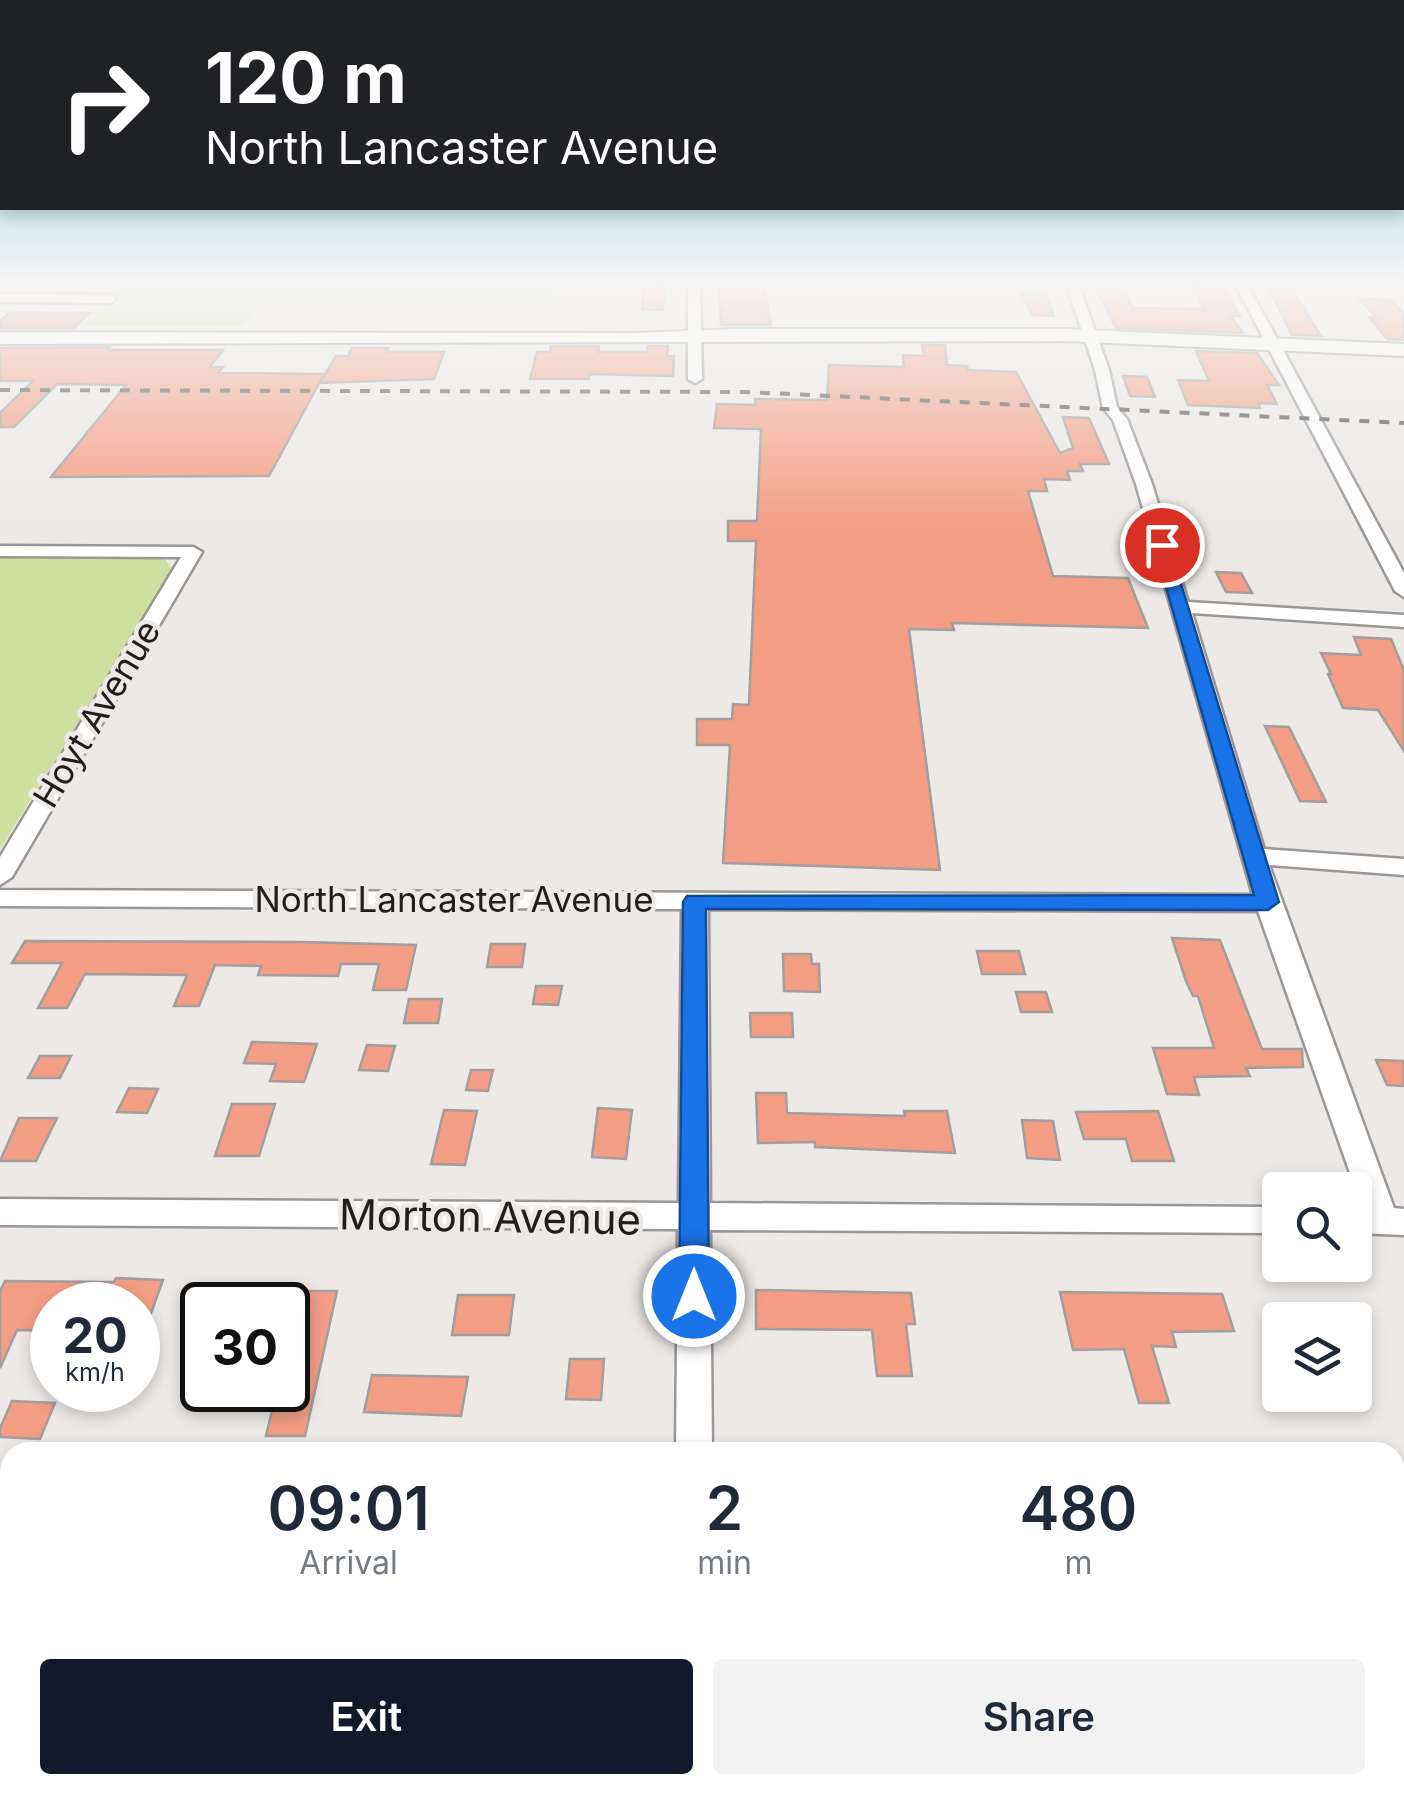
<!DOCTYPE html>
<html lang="en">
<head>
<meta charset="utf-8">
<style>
	:root { --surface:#fff; --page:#f2f2f3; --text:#1f2937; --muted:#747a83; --accent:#111827 }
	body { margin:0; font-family:Inter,sans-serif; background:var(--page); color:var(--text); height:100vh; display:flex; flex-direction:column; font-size:38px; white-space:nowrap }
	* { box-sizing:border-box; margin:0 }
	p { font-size:32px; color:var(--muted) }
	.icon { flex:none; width:55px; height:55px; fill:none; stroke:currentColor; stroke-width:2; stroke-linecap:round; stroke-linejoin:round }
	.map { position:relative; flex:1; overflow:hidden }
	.panel { position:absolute; left:0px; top:1442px; width:1405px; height:352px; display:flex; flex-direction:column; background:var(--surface); border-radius:30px 30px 0 0; box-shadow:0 5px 15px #0003 }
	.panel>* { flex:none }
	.guide { position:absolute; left:0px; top:0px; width:1405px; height:210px; box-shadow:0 5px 15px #0003; background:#202124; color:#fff; overflow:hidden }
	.controls { position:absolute; left:1262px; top:1172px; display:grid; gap:20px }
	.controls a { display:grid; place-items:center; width:110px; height:110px; border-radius:10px; background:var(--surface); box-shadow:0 5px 15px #0003; font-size:50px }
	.speed { position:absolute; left:30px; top:1282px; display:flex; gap:20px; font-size:50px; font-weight:700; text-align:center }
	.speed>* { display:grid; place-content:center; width:130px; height:130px; border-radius:50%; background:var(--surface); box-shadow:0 5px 15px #0003; line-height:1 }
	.speed small { font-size:25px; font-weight:400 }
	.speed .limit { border:5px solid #111; border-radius:15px; background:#fff; color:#111 }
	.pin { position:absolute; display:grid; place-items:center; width:85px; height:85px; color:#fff; margin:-42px; border:5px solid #fff; border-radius:50%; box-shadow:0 2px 10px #0007 }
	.me { position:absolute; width:110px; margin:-55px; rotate:0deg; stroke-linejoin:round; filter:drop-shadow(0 0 8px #0008) }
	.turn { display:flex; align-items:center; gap:35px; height:210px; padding:0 40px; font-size:45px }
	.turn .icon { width:130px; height:130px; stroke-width:2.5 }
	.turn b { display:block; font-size:70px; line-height:85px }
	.eta { display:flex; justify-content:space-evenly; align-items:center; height:170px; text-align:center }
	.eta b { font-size:60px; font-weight:600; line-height:70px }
	.action { display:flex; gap:20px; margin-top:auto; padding:20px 40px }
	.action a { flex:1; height:115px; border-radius:10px; background:var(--accent); color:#fff; font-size:40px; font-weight:600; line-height:115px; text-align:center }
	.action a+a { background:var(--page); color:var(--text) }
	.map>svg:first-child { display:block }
</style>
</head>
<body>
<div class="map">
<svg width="1404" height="1794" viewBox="0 0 1404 1794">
	<rect width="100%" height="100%" fill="#ece9e7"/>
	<path fill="#cee09f" d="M 130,280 L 558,280 L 551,303 L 261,302 L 242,326 L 82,326 Z
		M 0,557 L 164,558 L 173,570 L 0,849 Z"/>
	<path fill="#f39d84" stroke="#a19e9d" stroke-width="2.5" d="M 719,280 L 737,280 L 741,286 L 764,286 L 771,325 L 721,325 Z
		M 1188,280 L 1222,285 L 1240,316 L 1230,316 L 1243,333 L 1116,328 L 1096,288 L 1123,289 L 1133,308 L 1204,309 Z
		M 644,284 L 664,284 L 663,310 L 642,310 Z
		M 1269,288 L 1292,289 L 1321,336 L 1292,335 Z
		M 1022,294 L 1045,294 L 1054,316 L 1032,315 Z
		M 1359,299 L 1390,300 L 1404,313 L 1404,340 L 1387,339 L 1369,317 L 1377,318 Z
		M 9,313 L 90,313 L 74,328 L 0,328 L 0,321 Z
		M 922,345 L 945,345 L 947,365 L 967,366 L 968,370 L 1016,372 L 1060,453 L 1073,448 L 1063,417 L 1089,418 L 1109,464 L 1080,464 L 1083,471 L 1067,471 L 1070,480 L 1044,479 L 1047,491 L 1028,491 L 1053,576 L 1128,578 L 1148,628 L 952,623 L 954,630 L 909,629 L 940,870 L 723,863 L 730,745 L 697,745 L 697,719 L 732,719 L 733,704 L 749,705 L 756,541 L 728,541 L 728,521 L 757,521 L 761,429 L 714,428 L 717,404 L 755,405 L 755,399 L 827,400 L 829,365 L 904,367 L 903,355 L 924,356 Z
		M 551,346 L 599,346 L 598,352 L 647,352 L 648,346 L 668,346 L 667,356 L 674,356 L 673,376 L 590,374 L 589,379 L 530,379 L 537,352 L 550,352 Z
		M 110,347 L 108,350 L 223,350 L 210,367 L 223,367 L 218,373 L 324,374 L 269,476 L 51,477 L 126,385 L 57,384 L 14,427 L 0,427 L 0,413 L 33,381 L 0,381 L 0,348 Z
		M 352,348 L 389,348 L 387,352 L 444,352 L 434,379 L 320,383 L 336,356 L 348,356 Z
		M 1196,351 L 1257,353 L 1279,385 L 1267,385 L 1277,404 L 1258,403 L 1260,408 L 1188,405 L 1178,380 L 1209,381 Z
		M 1123,376 L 1147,377 L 1155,397 L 1130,396 Z
		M 1216,572 L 1241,573 L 1252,593 L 1226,592 Z
		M 1354,637 L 1391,639 L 1404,670 L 1404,751 L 1378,710 L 1343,708 L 1328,674 L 1331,674 L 1321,653 L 1361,655 Z
		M 1265,726 L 1289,727 L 1326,802 L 1300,801 Z
		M 1172,938 L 1220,940 L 1262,1049 L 1302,1049 L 1303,1067 L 1246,1068 L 1250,1076 L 1194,1077 L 1199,1095 L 1167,1094 L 1153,1048 L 1214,1048 L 1198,996 L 1193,996 L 1186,981 Z
		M 25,941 L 303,942 L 416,945 L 406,990 L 373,990 L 379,964 L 341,964 L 338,976 L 258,975 L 261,966 L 215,965 L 199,1006 L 174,1006 L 187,975 L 85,974 L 67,1008 L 38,1008 L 62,963 L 12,963 Z
		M 491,944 L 525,944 L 522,967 L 487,967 Z
		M 977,951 L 1019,951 L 1025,974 L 982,974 Z
		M 783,954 L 811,954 L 812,964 L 819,964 L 820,992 L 784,991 Z
		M 536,986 L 562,986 L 558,1005 L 533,1004 Z
		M 1016,992 L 1046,992 L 1052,1012 L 1021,1012 Z
		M 409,999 L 442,999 L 438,1023 L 404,1023 Z
		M 750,1013 L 792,1013 L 793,1037 L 751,1037 Z
		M 252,1042 L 317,1044 L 304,1082 L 270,1081 L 276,1064 L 244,1063 Z
		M 367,1045 L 395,1046 L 388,1071 L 359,1070 Z
		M 40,1056 L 71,1056 L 60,1078 L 28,1078 Z
		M 1376,1060 L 1404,1061 L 1404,1086 L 1387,1085 Z
		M 471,1070 L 493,1070 L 488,1091 L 466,1090 Z
		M 129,1088 L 158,1089 L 147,1113 L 117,1112 Z
		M 756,1093 L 786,1093 L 787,1113 L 905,1116 L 904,1111 L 947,1111 L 955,1153 L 815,1147 L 815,1142 L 758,1143 Z
		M 232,1104 L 275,1104 L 259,1156 L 215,1156 Z
		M 598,1108 L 632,1110 L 626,1159 L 592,1157 Z
		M 444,1110 L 477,1111 L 465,1165 L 431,1164 Z
		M 1158,1111 L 1174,1161 L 1132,1161 L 1126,1139 L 1084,1139 L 1076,1112 Z
		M 19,1118 L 57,1118 L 36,1161 L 0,1161 Z
		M 1022,1120 L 1053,1121 L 1060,1160 L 1027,1158 Z
		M 116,1278 L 163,1280 L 140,1344 L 138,1305 L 52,1305 L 52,1331 L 17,1330 L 0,1368 L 0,1291 L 5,1281 L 114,1282 Z
		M 756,1290 L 911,1293 L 915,1324 L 906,1324 L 912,1376 L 877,1376 L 872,1330 L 756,1329 Z
		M 301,1291 L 337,1291 L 305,1436 L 266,1436 L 277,1390 L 288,1390 L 288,1347 Z
		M 1060,1292 L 1222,1294 L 1234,1331 L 1172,1332 L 1176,1347 L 1152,1346 L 1169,1403 L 1139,1403 L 1124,1349 L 1073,1350 Z
		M 458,1295 L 514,1295 L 509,1335 L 452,1335 Z
		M 570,1359 L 604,1359 L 601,1400 L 566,1399 Z
		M 372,1375 L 468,1377 L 461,1416 L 364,1412 Z
		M 12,1401 L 55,1403 L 40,1439 L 0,1437 L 0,1428 Z"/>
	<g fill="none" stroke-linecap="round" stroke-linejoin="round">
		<defs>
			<path id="street" d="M 688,280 L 700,280 L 702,379 L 695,383 L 688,379 Z
				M 1065,280 L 1077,280 L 1109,370 L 1117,407 L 1127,419 L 1152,484 L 1188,602 L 1404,615 L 1404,627 L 1192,613 L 1264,849 L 1404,859 L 1404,875 L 1269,865 L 1394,1208 L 1404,1209 L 1404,1235 L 1355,1233 L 1355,1207 L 1362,1207 L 1258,911 L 708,909 L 710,1203 L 1280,1207 L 1280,1233 L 710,1230 L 712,1452 L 676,1452 L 678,1229 L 0,1225 L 0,1199 L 679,1203 L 682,909 L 0,906 L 0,890 L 1253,895 L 1136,484 L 1113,420 L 1103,408 L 1095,370 Z
				M 1233,280 L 1245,280 L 1404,573 L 1404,597 L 1395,591 Z
				M 0,294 L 110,295 L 116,299 L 110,303 L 0,302 Z
				M 0,546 L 193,547 L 202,552 L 12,877 L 0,885 L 0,857 L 181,557 L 0,556 Z
				M 0,1727 L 10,1727 L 10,1771 L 0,1771 Z
				M 1395,1739 L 1404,1739 L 1404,1783 L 1395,1783 Z
				M 672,1785 L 716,1785 L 716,1794 L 672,1794 Z"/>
			<path id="secondary" d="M 735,329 L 1065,329 L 1404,344 L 1404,356 L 1065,341 L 0,344 L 0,332 L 634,333 Z"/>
		</defs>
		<use href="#street" stroke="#9a9796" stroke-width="5"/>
		<use href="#secondary" stroke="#9a9796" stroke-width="4"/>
		<use href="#street" fill="#fff" fill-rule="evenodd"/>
		<use href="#secondary" fill="#fff" fill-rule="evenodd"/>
		<path stroke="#4a4847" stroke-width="4" stroke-dasharray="10 10" stroke-linecap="butt" d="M 0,390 L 746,392 L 1404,423"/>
	</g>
	<linearGradient id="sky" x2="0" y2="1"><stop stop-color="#69bbe1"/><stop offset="0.53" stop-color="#f6f5f4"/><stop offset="1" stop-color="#f6f5f4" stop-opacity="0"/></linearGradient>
	<rect width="1404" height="531" fill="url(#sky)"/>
	<path fill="#1a73e8" stroke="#114b97" stroke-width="2.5" d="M 1156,542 L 1169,545 L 1279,902 L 1268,910 L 706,909 L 709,1296 L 705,1306 L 694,1310 L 683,1306 L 679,1296 L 683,902 L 687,896 L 1254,895 L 1154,545 Z"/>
	<g text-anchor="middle" stroke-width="9" stroke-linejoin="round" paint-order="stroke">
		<g font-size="35" fill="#1f1e1d" stroke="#ece9e7">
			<text transform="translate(97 714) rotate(-59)" y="12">Hoyt Avenue</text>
			<text x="454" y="912">North Lancaster Avenue</text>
		</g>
		<g font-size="42" fill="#1f1e1d" stroke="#ece9e7">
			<text transform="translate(490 1217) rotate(1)" y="15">Morton Avenue</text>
		</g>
	</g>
</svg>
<div class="controls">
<a><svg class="icon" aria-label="search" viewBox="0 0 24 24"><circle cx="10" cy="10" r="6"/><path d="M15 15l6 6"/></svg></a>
<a><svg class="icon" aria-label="layers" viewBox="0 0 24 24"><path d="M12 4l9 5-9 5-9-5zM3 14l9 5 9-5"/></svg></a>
</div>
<div class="speed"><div>20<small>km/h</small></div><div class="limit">30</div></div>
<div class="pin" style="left:1162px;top:545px;background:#d93025"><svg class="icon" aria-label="arrive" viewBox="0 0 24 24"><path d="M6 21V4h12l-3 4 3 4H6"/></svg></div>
<svg class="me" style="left:694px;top:1296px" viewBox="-20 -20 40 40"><circle r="17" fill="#1a73e8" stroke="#fff" stroke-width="3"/><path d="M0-11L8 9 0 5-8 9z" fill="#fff"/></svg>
<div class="guide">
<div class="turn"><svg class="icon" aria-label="right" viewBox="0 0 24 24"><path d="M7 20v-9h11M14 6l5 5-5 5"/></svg><div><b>120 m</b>North Lancaster Avenue</div></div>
</div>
<section class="panel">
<div class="eta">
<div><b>09:01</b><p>Arrival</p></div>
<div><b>2</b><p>min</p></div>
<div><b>480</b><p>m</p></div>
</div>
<div class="action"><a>Exit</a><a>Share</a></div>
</section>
</div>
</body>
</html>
